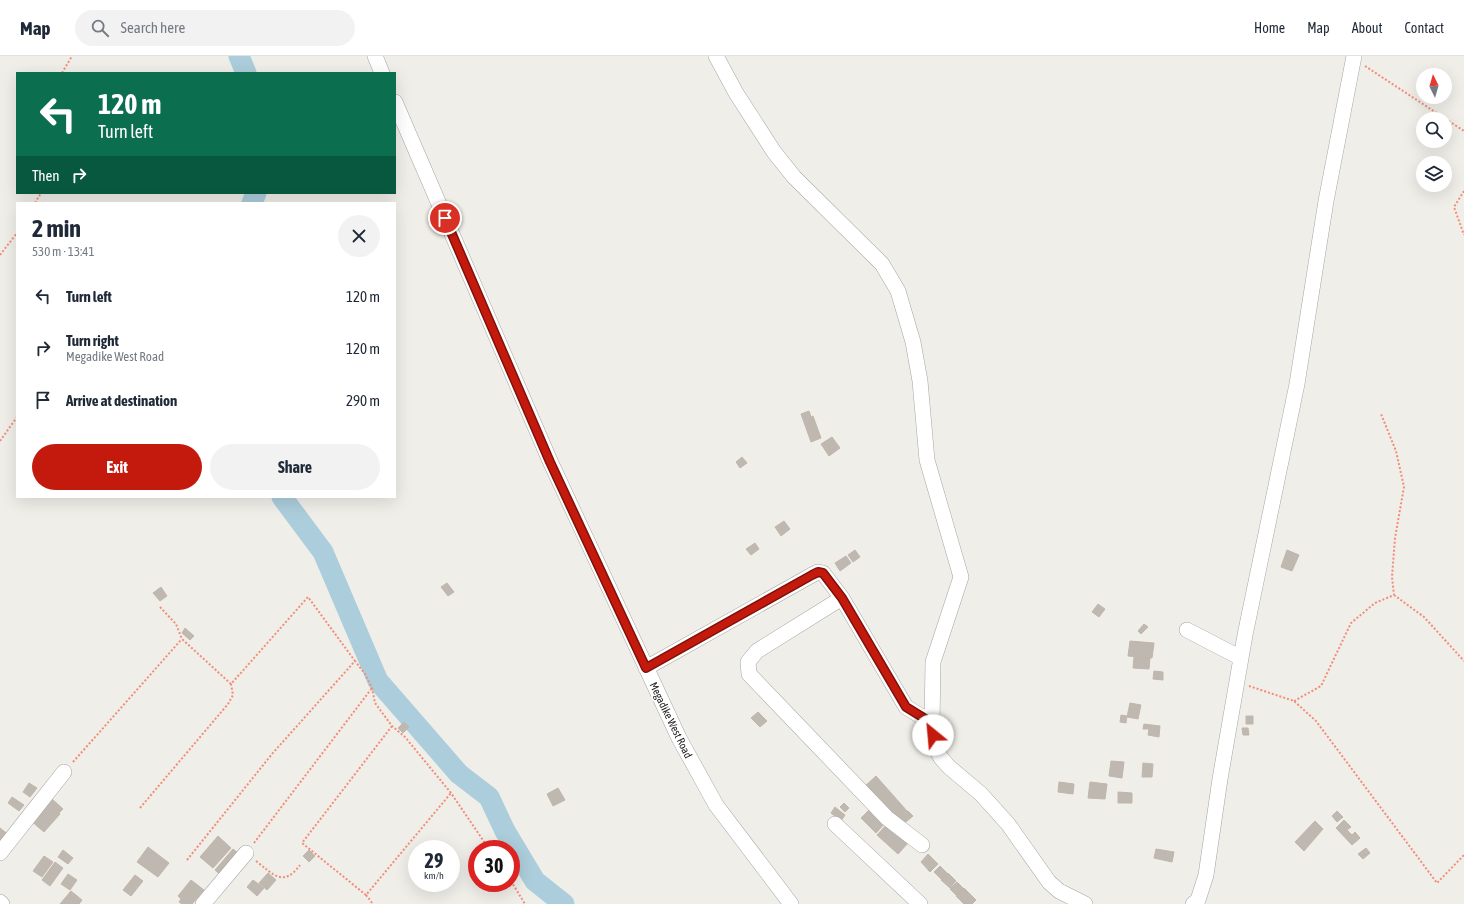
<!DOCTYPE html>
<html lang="en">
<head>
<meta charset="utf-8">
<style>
	:root { --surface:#fff; --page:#f2f2f3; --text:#1f2937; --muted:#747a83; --line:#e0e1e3; --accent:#c41a0e }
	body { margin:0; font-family:"Asap Condensed",sans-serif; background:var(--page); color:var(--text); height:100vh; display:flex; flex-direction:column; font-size:15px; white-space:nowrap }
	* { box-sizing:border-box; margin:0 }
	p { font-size:13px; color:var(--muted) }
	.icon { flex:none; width:22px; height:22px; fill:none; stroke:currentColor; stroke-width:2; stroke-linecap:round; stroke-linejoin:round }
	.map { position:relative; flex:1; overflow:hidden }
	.sheet { position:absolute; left:16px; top:146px; width:380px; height:296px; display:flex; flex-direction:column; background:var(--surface); border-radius:0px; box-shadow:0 4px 16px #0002 }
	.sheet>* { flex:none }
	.top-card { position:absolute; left:16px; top:16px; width:380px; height:122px; border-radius:0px; box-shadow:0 4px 16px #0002; background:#0b6e4f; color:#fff; overflow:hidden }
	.needle { width:26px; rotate:355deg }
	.fabs { position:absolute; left:1416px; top:12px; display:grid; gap:8px }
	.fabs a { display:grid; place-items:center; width:36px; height:36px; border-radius:50%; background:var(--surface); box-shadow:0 4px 16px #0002; font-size:20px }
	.speed { position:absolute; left:408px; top:784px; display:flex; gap:8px; font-size:20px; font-weight:700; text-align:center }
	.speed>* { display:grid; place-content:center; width:52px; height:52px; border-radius:50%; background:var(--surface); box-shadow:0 4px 16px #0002; line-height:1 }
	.speed small { font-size:10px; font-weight:400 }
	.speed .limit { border:6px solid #d22; background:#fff; color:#111 }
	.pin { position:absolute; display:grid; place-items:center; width:34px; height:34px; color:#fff; margin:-17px; border:2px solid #fff; border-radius:50%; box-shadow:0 1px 4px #0007 }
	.me { position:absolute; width:44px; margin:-22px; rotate:332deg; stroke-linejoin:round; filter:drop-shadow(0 0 3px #0008) }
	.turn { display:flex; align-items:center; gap:14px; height:84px; padding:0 16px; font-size:18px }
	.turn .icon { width:52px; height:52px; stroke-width:2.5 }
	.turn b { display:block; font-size:28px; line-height:34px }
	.then { display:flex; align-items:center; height:38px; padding:0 16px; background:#0003; gap:8px; font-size:15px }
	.round { display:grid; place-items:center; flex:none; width:42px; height:42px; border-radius:21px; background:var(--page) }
	.head { display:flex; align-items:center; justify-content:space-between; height:68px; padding:0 16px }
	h1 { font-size:24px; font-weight:700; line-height:30px }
	.action { display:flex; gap:8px; margin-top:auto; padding:8px 16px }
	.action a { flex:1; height:46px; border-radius:24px; background:var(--accent); color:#fff; font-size:16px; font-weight:700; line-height:46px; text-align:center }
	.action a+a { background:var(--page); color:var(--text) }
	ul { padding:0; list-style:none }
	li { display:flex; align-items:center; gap:12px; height:52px; padding:0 16px }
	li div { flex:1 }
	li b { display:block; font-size:15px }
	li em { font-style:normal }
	header { display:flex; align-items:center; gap:24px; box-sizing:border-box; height:56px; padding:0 20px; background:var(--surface); border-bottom:1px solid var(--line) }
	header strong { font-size:19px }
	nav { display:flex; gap:22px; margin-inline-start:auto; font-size:14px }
	.search { width:280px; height:36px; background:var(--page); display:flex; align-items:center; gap:10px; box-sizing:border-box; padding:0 14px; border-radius:22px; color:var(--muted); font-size:15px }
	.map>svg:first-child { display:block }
</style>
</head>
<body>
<header>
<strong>Map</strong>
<div class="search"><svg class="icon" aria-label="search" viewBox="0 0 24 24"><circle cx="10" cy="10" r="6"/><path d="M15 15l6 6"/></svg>Search here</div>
<nav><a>Home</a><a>Map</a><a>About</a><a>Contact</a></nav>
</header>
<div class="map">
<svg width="1464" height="848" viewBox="0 0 1464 848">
	<rect width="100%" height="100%" fill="#f0eee8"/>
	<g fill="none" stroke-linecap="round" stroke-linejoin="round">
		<path stroke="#accddb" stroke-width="21" d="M 239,0 L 246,17
			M 252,147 L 256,137
			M 282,441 L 323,496 L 378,625 L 459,718 L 489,741 L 505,775 L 535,825 L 564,848"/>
	</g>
	<path fill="#beb8b1" stroke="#c1b6ab" d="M 809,355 L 811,361 L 813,360 L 821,382 L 811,386 L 801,358 Z
		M 832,381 L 840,392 L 829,400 L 821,388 Z
		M 742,401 L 747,407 L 740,412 L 736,406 Z
		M 784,465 L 790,473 L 781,480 L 775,471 Z
		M 755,487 L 759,493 L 751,499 L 746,493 Z
		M 855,494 L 860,501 L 853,506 L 848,499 Z
		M 1287,494 L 1299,499 L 1292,515 L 1281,511 Z
		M 846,500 L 851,507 L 840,515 L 835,507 Z
		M 447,527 L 454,536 L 448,540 L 441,531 Z
		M 161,531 L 167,540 L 160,545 L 153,537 Z
		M 1098,548 L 1105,553 L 1099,561 L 1092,556 Z
		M 1144,568 L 1148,571 L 1141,578 L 1138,575 Z
		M 185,572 L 194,580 L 190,584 L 182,577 Z
		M 1130,585 L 1154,587 L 1152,602 L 1128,600 Z
		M 1134,601 L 1150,602 L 1149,613 L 1133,612 Z
		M 1154,615 L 1163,616 L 1163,624 L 1153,623 Z
		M 1130,647 L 1141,649 L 1138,663 L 1127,661 Z
		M 758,656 L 767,665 L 760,671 L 751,662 Z
		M 1121,659 L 1127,660 L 1126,667 L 1120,666 Z
		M 1246,660 L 1253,660 L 1253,668 L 1246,668 Z
		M 404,666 L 409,671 L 403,677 L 398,672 Z
		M 1144,668 L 1160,670 L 1159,681 L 1148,679 L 1149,673 L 1143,673 Z
		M 1242,672 L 1248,672 L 1249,679 L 1243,679 Z
		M 1111,705 L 1124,706 L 1122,722 L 1109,720 Z
		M 1143,707 L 1153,708 L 1152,721 L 1142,721 Z
		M 876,720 L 907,755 L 895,765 L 864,731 Z
		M 1059,726 L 1074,728 L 1073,738 L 1058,736 Z
		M 1090,726 L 1107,728 L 1105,743 L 1088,742 Z
		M 29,727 L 37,732 L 30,741 L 23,736 Z
		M 558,732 L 565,744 L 553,750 L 547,738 Z
		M 1118,736 L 1132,737 L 1132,747 L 1118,747 Z
		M 12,741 L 24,749 L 19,755 L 8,747 Z
		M 51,742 L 63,753 L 59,757 L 47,746 Z
		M 46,746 L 60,758 L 44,776 L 30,764 Z
		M 844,747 L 849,752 L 845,756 L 840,751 Z
		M 835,751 L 845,759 L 841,765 L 831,757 Z
		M 871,752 L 886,766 L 876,777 L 861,762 Z
		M 908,755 L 913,760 L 901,770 L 896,765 Z
		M 1337,755 L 1343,761 L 1337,766 L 1332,760 Z
		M 1344,764 L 1351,771 L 1347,774 L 1352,779 L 1355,776 L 1360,782 L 1352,789 L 1336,772 Z
		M 1315,765 L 1323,773 L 1304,795 L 1295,786 Z
		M 888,767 L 909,786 L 898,798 L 877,779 Z
		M 0,772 L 9,779 L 0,787 Z
		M 218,780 L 231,792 L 213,812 L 200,801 Z
		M 148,791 L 169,807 L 158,821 L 137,806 Z
		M 1366,792 L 1370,797 L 1363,803 L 1358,798 Z
		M 233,793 L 242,800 L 223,821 L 215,814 Z
		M 1156,793 L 1174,796 L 1172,806 L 1154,802 Z
		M 63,794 L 73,802 L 68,808 L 58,801 Z
		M 309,794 L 315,800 L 309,806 L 303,800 Z
		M 928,798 L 938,808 L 930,816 L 921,806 Z
		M 44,800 L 53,806 L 42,821 L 33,815 Z
		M 55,806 L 63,812 L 50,830 L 42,824 Z
		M 940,810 L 947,817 L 941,823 L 934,816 Z
		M 268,817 L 276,824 L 267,834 L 259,827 Z
		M 948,817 L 956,825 L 950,832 L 941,824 Z
		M 68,818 L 77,824 L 70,834 L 61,828 Z
		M 135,819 L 143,825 L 131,840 L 123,834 Z
		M 191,824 L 204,834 L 192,848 L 182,848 L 179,846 L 181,843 L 178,840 Z
		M 253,824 L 264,832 L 257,840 L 247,831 Z
		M 957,826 L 963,832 L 956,839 L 950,833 Z
		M 964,832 L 976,844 L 972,848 L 964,848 L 956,840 Z
		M 71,835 L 82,844 L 79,848 L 60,848 Z"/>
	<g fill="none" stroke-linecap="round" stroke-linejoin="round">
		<defs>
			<path id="minor" d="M 375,0 L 382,17
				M 716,0 L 736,37 L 774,96 L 794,121 L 882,208 L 898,235 L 913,286 L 920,325 L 927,404 L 961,521 L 933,606 L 932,667 L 935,691 L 941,702 L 949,711 L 981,738 L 1008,768 L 1049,826 L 1059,835 L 1085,848
				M 395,46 L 550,405 L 679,682 L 716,749 L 791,848
				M 842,542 L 757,595 L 748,606 L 749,618 L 887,762 L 922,789
				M 1187,574 L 1241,602
				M 646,612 L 812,519 L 818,516 L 823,517 L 842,542 L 906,651 L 932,667
				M 835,768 L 920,848
				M 0,797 L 64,716
				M 0,846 L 2,848
				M 203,848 L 246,797
				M 1193,848 L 1198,844 L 1206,819 L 1220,723 L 1245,579 L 1297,328 L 1326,145 L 1354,0"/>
		</defs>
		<use href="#minor" stroke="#a5a5a5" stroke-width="16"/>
		<path stroke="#f18d79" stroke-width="2" stroke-dasharray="2 2" stroke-linecap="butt" d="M 1365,10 L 1464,75
			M 62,17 L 72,0
			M 1464,135 L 1454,151 L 1464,179
			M 35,147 L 41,137
			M 0,199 L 17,177
			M 0,385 L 17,361
			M 1394,539 L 1424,561 L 1464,605
			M 160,551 L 176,568 L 182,583 L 231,628 L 308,541 L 355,605
			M 1249,630 L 1294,645 L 1316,665 L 1437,827 L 1464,799
			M 1294,645 L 1321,630 L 1351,567 L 1375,547 L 1394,539 L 1392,521 L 1395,482 L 1404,431 L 1396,395 L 1381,358
			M 392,670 L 302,787 L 366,839 L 451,737
			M 73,706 L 181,584
			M 140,752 L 228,648 L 233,639 L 231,628
			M 254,787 L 372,632
			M 187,804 L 272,698 L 355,605 L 365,618 L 372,632 L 375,647 L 392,670 L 405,681 L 451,737 L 489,793
			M 256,805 C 273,818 283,832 300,809
			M 511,825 L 525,848
			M 366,839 L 373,848"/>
		<use href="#minor" stroke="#fff" stroke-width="15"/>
	</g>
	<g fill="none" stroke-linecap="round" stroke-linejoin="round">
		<defs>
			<path id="route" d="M 445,162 L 550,406 L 646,612 L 812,519 L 818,516 L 823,517 L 842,542 L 906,651 L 932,667 L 933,679"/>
		</defs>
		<use href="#route" stroke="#7f1109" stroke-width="10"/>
		<use href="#route" stroke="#c41a0e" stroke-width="7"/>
	</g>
	<g text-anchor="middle" stroke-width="3.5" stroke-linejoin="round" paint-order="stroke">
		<g font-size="11" fill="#212121" stroke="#fff">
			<text transform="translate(671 664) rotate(64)" y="4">Megadike West Road</text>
		</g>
	</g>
</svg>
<div class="fabs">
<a><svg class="needle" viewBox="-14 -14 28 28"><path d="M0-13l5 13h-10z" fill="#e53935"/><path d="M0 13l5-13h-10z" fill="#747a83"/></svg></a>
<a><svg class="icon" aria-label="search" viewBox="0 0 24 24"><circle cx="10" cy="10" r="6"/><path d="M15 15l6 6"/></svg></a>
<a><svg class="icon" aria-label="layers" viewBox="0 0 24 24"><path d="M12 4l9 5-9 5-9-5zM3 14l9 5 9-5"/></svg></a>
</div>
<div class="speed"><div>29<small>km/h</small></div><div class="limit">30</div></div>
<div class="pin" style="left:445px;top:162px;background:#d93025"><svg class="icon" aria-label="arrive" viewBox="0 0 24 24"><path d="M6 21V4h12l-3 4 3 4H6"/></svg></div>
<svg class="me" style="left:933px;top:679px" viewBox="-20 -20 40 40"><circle r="19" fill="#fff"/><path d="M0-13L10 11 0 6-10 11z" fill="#c41a0e"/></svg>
<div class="top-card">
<div class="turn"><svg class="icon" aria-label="left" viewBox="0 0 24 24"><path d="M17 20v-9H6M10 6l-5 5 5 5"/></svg><div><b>120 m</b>Turn left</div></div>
<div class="then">Then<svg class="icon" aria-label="right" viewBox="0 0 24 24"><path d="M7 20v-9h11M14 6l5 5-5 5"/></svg></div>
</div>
<section class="sheet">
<div class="head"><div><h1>2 min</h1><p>530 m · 13:41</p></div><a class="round"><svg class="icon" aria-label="close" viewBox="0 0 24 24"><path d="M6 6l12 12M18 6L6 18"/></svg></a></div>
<ul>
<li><svg class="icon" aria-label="left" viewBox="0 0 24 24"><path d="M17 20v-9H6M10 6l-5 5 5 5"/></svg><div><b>Turn left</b></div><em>120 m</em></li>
<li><svg class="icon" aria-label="right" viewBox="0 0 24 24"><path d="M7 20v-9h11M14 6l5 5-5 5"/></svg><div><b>Turn right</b><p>Megadike West Road</p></div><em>120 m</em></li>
<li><svg class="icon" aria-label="arrive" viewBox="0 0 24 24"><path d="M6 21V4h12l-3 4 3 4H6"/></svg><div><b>Arrive at destination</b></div><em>290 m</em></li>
</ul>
<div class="action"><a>Exit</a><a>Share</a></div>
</section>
</div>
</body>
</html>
